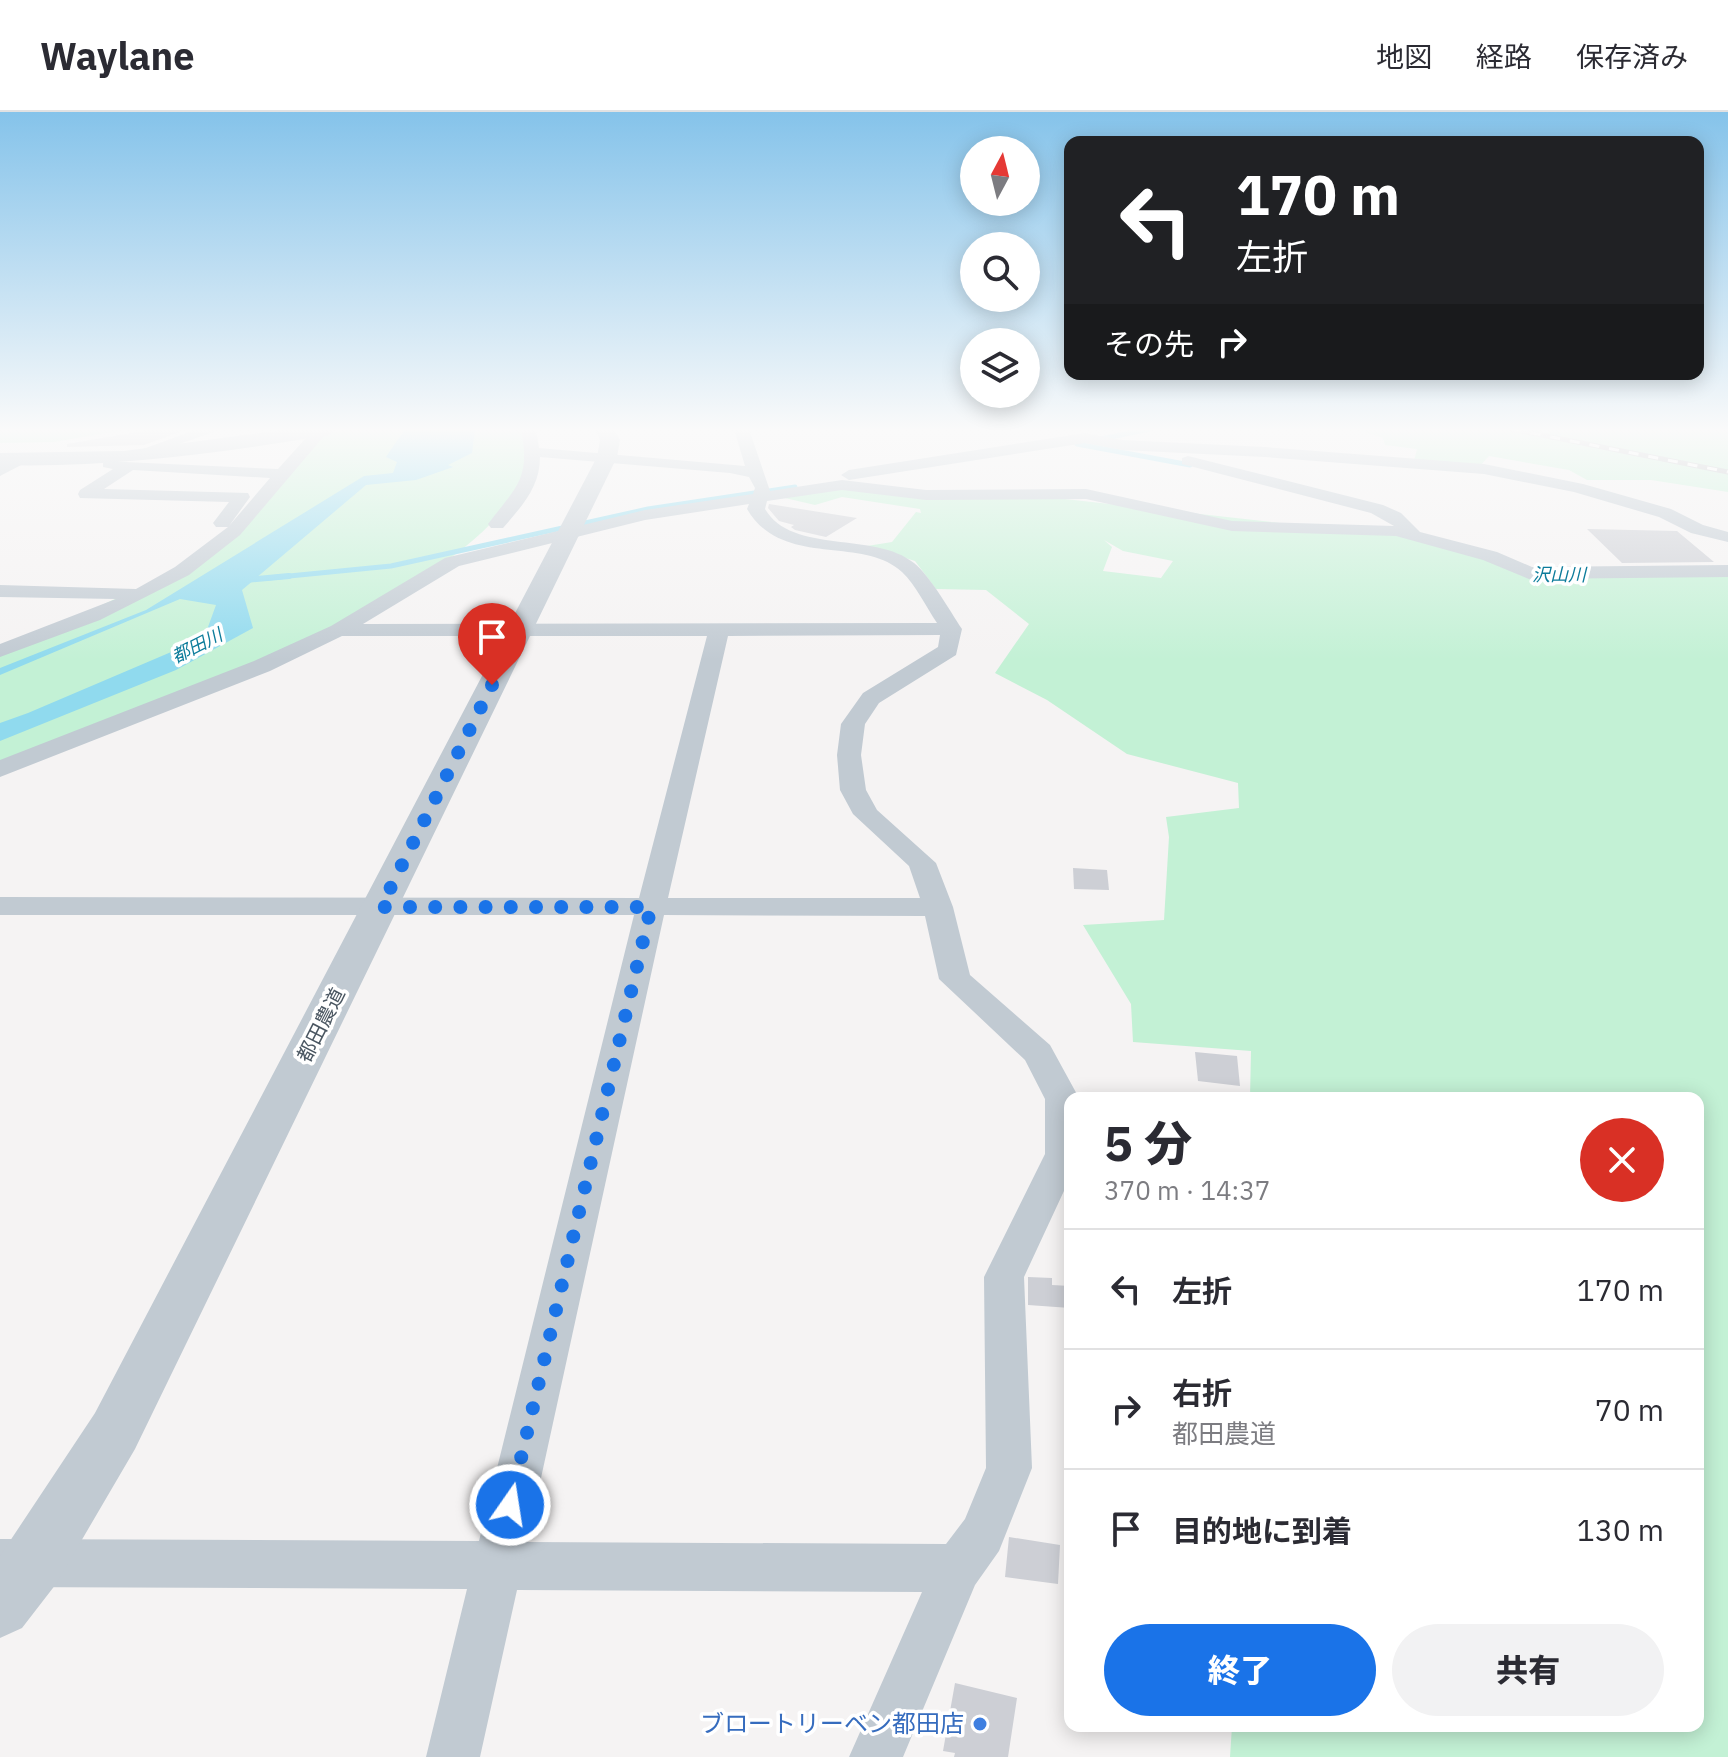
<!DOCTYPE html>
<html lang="ja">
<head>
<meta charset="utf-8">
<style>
	:root { --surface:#fff; --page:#f2f2f3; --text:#2b2b33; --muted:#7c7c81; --line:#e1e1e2; --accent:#1a73e8 }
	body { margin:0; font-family:"IBM Plex Sans","Noto Sans JP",sans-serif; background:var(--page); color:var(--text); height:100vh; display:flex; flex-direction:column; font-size:30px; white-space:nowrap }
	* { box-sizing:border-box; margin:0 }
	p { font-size:26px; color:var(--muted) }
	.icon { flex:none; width:44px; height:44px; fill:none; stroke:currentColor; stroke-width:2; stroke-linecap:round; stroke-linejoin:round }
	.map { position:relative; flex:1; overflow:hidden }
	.panel { position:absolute; left:1064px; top:980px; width:640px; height:640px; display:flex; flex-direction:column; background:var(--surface); border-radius:16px; box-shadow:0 4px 20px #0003 }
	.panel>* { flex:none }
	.guide { position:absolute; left:1064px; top:24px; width:640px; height:244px; border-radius:16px; box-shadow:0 4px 20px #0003; background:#202124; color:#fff; overflow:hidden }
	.needle { width:52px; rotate:7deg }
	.controls { position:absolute; left:960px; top:24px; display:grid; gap:16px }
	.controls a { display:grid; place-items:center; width:80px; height:80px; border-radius:50%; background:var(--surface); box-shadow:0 4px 20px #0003; font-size:40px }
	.pin { position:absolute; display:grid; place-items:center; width:68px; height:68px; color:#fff; margin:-82px -34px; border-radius:50% 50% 50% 0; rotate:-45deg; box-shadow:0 0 8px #0007 }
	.pin .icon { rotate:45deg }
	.me { position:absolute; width:88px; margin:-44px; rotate:13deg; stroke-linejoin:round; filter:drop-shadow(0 0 6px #0008) }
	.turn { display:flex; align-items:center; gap:28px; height:168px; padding:0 40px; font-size:36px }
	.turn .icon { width:104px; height:104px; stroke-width:2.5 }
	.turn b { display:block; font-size:56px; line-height:68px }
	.then { display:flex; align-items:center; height:76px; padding:0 40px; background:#0003; gap:16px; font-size:30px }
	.round { display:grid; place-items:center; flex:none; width:84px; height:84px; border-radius:42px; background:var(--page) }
	.overview { display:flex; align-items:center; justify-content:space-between; height:136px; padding:0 40px }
	h1 { font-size:48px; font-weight:800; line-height:60px }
	.cta { display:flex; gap:16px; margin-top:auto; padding:16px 40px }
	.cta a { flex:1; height:92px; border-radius:48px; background:var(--accent); color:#fff; font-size:32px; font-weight:800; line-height:92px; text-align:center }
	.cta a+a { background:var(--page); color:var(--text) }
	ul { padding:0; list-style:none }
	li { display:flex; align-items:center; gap:24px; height:120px; padding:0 40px; border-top:2px solid var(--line) }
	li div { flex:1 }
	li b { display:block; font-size:30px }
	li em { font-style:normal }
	header { display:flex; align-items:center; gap:48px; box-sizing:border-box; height:112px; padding:0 40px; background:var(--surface); border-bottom:2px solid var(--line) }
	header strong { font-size:38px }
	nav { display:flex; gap:44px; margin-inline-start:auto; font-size:28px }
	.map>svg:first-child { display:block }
</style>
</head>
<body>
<header>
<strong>Waylane</strong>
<nav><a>地図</a><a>経路</a><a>保存済み</a></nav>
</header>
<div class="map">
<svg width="1728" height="1645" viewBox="0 0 1728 1645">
	<rect width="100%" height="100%" fill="#f5f3f3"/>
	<path fill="#c3f1d5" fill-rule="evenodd" d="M 0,317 L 129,317 L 54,330 L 0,331 Z
		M 354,317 L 522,317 C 570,436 239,557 158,589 C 105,610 53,630 0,651 L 0,539 L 208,445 L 325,321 Z
		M 1356,317 L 1728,317 L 1728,380 L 1651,368 L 1587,368 L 1569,358 L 1489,344 L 1477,357 L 1413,353 L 1417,337 L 1385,333 L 1383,326 Z
		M 844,374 L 1047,385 L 1289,412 L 1373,417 L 1546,460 L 1728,461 L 1728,1645 L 1230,1645 L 1232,1614 L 1698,1614 L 1698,986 L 1250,986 L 1251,939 L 1133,930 L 1131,892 L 1083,813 L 1164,808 L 1169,725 L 1166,705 L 1239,696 L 1238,671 L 1127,642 L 1047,588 L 995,561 L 1029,512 L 986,478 L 936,477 L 915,449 L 867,434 L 892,430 L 916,400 L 921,401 L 920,397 L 842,385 L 815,393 L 785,386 ZM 1104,428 L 1123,439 L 1173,449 L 1161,466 L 1103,459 L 1112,435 Z"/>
	<path fill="#90daee" d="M 405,317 L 475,317 L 472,341 L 448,353 L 453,355 L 416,368 L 366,373 L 242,478 L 253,516 L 176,558 L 0,629 L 0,611 L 28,601 L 204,526 L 216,493 L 180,487 L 0,563 L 0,556 L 146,498 L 364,364 L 393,361 L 397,350 L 386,345 Z"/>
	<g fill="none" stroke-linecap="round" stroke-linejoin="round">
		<path stroke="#90daee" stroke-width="5" d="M 1101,327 L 1150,317
			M 1077,332 L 1190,353
			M 269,466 L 391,454 L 648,397 L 795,375"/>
		<path stroke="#90daee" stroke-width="6" d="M 245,468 L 289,464"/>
	</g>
	<path fill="#cdcfd5" d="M 155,317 L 188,317 L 144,333 L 67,335 L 67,332 Z
		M 769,392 L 857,406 L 826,425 L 795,418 L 791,415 L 794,413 L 779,409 L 768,396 Z
		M 1587,417 L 1677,419 L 1714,450 L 1622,451 Z
		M 1073,756 L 1107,758 L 1109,778 L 1074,777 Z
		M 1195,940 L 1237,944 L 1240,974 L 1198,969 Z
		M 1028,1165 L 1052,1166 L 1052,1173 L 1070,1174 L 1070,1196 L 1028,1193 Z
		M 1009,1425 L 1060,1433 L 1058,1472 L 1005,1465 Z
		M 955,1571 L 1017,1586 L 1008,1645 L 954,1645 L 955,1641 L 943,1639 Z"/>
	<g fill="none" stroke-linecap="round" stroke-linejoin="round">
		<path fill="#c1cad2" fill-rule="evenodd" d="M 198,317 L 222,317 L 145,344 L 140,346 L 132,341 Z
			M 314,317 L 330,317 L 240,423 L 189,463 L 100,508 L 0,545 L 0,532 L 116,487 L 0,485 L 0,473 L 136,477 L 175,455 L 228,415 L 216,415 L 213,411 L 229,390 L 80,386 L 78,382 L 80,378 L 113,357 L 103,355 L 103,349 L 278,357 ZM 133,358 L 270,366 L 229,414 L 250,385 L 248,381 L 104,377 Z
			M 521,317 L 536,317 L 539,336 L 745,354 L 734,317 L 749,317 L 770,379 L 842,368 L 926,378 L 1086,377 L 1232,409 L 1394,414 L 1371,401 L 1182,352 L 1182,346 L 1188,344 L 1383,393 L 1401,401 L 1420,420 L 1497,440 L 1532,455 L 1728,453 L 1728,465 L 1529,467 L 1483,448 L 1396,424 L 1232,419 L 1086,387 L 926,388 L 842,378 L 767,389 L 765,397 C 792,443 875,419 914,451 C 931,465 950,499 962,517 L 956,543 L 879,591 L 865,612 L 861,643 L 866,678 L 877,698 L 936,751 L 953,795 L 970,863 L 1050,933 L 1079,986 L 1070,986 L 1070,1066 L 1024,1165 L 1032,1356 L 999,1439 L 975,1473 L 903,1645 L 849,1645 L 922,1480 L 517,1478 L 480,1645 L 426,1645 L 467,1477 L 0,1475 L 0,1427 L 479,1429 L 634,803 L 0,803 L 0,785 L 639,786 L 707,524 L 342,524 L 270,559 L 0,665 L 0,648 L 254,549 L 331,514 L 445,446 L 645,398 L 753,382 L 755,376 L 749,365 L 730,361 L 540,345 C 540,375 522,394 503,416 L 491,416 L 488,412 C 516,375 531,367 521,317 ZM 749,392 L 747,397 C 782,457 862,423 902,460 C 916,473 926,495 937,511 L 363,512 L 459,454 L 645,408 ZM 940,523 L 938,535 L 863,581 L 841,612 L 837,643 L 840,678 L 853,702 L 909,754 L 920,786 L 668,786 L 728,524 ZM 664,803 L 925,804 L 939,867 L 1025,948 L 1045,987 L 1045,1042 L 984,1165 L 986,1356 L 965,1407 L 946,1432 L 527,1430 Z
			M 1085,321 L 1122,328 L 1265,335 L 1484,352 L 1583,372 L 1671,397 L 1703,413 L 1728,420 L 1728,430 L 1691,421 L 1659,405 L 1574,380 L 1484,362 L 1265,345 L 1122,338 L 1085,331 L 849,368 L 841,363 L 849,358 Z
			M 19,343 L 27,348 L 25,351 L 0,364 L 0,352 Z"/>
		<path fill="#c1cad2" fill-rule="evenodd" d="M 291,317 L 338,317 L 329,323 C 220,341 111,356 0,353 L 0,341 L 124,339 Z
			M 595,317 L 614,317 L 620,328 L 617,345 L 135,1337 L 56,1472 L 22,1516 L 0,1526 L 0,1444 L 95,1301 L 597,345 L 600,328 Z"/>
		<defs>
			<path id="rail" d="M 1511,317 L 1728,360"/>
		</defs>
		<use href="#rail" stroke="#b5b8bd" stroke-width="5"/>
		<use href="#rail" stroke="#fff" stroke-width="3" stroke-dasharray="10" stroke-linecap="butt"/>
	</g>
	<linearGradient id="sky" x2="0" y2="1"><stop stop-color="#85c3ea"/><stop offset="0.58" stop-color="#fafafa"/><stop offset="1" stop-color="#fafafa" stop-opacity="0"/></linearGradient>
	<rect width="1728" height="548" fill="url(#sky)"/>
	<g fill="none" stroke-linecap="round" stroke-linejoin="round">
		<path stroke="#1a73e8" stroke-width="14" stroke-dasharray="0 25.2" d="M 492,573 L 381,795 L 651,795 L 510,1393"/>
	</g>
	<circle fill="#3f7fe0" stroke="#fff" stroke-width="3" cx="980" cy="1612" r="8"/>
	<g text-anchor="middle" stroke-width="7" stroke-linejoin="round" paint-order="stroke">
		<g font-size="18" font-style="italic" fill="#0c7c9b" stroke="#fff">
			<text x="1559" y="469">沢山川</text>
			<text transform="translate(197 534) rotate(-27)" y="6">都田川</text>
		</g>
		<g font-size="20" fill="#4a5661" stroke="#fff">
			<text transform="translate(321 913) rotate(-63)" y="7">都田農道</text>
		</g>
		<g font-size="24" fill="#366cbe" stroke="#fff" text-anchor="end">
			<text x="964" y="1620">ブロートリーベン都田店</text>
		</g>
	</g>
</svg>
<div class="controls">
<a><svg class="needle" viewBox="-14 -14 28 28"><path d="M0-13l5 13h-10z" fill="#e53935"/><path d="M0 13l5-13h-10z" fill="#7c7c81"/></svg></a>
<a><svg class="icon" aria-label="search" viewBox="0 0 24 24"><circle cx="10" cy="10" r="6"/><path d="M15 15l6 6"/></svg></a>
<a><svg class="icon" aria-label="layers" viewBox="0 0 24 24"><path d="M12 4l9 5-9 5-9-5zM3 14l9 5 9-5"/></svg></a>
</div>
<div class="pin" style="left:492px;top:573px;background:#d93025"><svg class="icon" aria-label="arrive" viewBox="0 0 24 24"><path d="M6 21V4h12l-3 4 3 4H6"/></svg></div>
<svg class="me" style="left:510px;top:1393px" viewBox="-20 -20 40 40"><circle r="17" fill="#1a73e8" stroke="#fff" stroke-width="3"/><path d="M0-11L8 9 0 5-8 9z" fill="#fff"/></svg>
<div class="guide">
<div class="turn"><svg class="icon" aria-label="left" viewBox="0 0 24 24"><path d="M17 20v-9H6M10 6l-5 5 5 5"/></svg><div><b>170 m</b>左折</div></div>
<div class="then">その先<svg class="icon" aria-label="right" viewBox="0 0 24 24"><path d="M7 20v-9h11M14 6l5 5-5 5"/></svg></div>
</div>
<section class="panel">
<div class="overview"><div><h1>5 分</h1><p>370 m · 14:37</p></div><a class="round" style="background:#d93025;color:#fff"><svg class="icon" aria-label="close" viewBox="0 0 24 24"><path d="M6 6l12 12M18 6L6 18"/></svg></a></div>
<ul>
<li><svg class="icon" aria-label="left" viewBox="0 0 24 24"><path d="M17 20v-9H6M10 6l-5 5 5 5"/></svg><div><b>左折</b></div><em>170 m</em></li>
<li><svg class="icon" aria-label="right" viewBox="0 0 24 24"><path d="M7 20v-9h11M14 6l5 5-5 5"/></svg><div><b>右折</b><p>都田農道</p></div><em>70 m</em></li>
<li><svg class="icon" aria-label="arrive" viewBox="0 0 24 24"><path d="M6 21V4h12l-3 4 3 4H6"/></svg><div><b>目的地に到着</b></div><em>130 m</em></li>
</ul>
<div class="cta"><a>終了</a><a>共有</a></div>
</section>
</div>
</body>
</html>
